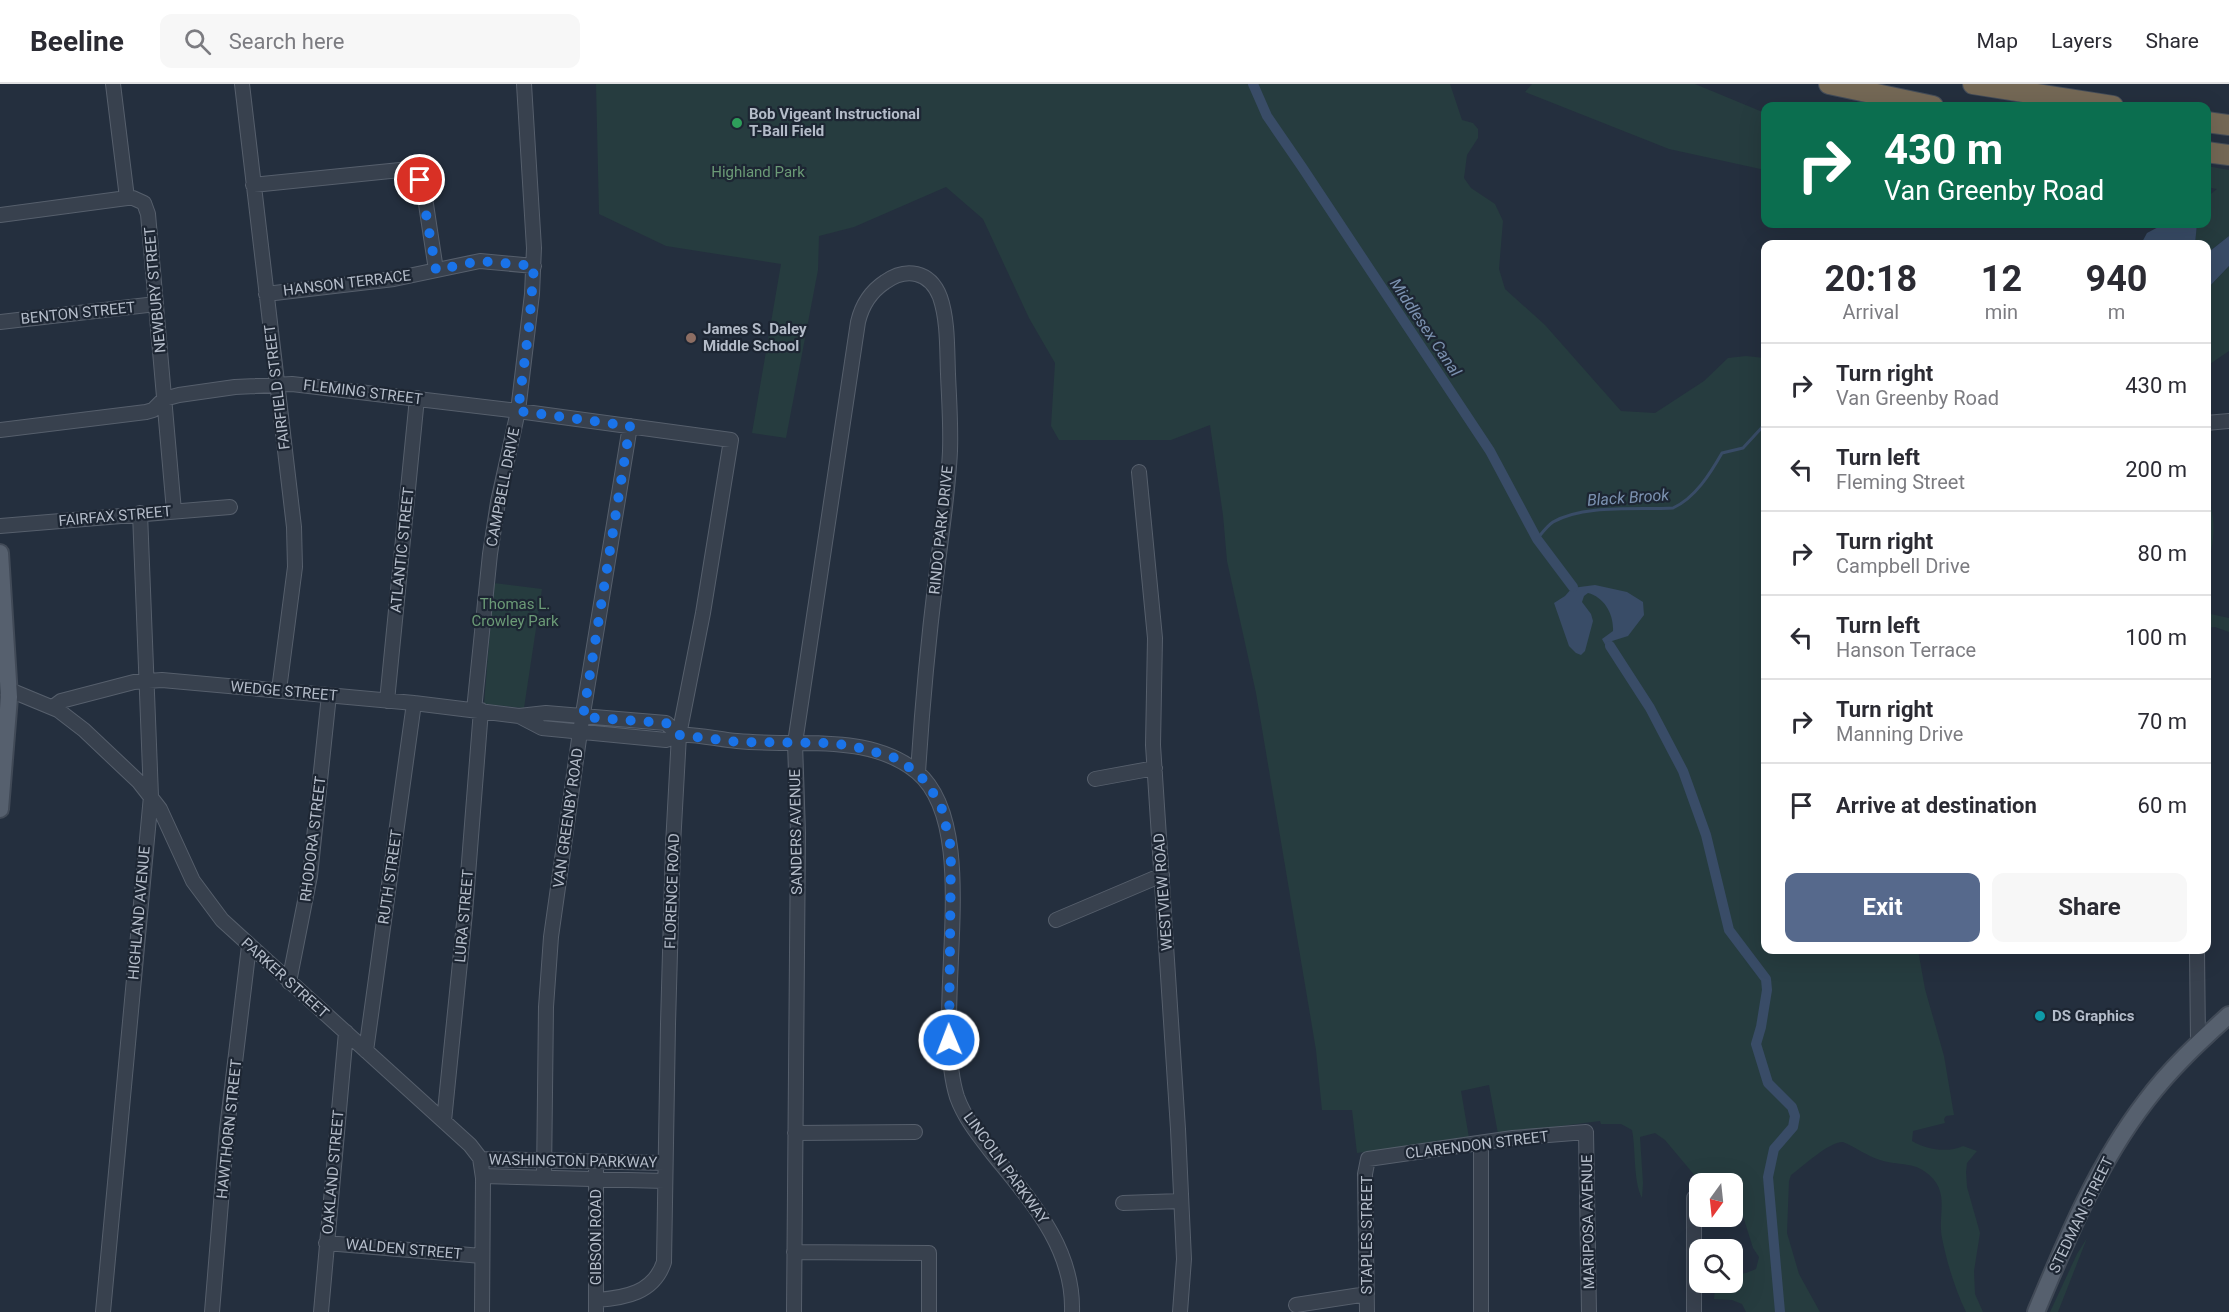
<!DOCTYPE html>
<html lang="en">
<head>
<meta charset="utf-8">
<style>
	:root { --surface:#fff; --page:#f7f7f7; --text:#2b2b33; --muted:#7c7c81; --line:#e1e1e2; --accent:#56698c }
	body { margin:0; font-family:Roboto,sans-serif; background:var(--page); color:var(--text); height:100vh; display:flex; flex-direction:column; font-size:22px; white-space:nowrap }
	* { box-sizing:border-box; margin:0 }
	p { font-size:20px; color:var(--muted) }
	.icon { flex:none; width:33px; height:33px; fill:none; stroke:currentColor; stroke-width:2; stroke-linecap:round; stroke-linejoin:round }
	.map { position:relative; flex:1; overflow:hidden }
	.panel { position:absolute; left:1761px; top:156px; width:450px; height:714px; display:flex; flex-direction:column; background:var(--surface); border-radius:12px; box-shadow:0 6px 24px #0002 }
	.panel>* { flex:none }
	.top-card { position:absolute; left:1761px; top:18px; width:450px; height:126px; border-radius:12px; box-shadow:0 6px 24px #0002; background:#0b6e4f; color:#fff; overflow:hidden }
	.needle { width:39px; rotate:195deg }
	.fabs { position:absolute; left:1689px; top:1089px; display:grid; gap:12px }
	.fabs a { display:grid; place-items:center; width:54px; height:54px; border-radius:12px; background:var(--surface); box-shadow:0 6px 24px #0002; font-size:30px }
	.pin { position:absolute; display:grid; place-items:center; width:51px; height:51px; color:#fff; margin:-26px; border:3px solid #fff; border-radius:50%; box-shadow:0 2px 6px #0007 }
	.me { position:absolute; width:66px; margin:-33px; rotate:359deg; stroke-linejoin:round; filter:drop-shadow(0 0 4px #0008) }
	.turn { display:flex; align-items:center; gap:21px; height:126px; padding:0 24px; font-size:27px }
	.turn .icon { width:78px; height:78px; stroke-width:2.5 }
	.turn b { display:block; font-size:42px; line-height:51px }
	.eta { display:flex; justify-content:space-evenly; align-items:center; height:102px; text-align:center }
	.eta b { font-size:36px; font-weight:700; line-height:42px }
	.button { display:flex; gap:12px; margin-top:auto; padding:12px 24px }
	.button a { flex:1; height:69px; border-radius:12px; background:var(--accent); color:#fff; font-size:24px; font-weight:700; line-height:69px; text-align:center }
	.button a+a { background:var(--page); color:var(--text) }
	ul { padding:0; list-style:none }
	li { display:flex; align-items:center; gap:18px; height:84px; padding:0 24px; border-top:2px solid var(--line) }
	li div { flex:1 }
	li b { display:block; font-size:22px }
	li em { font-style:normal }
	header { display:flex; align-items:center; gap:36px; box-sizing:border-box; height:84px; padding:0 30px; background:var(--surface); border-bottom:2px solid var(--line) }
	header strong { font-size:28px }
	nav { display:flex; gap:33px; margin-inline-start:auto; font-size:21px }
	.search { width:420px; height:54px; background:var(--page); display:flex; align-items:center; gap:15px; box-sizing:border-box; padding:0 21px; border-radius:12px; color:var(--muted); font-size:22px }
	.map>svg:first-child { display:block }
</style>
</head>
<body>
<header>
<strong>Beeline</strong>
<div class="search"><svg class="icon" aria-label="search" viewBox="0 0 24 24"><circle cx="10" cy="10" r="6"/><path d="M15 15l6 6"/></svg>Search here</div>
<nav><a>Map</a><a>Layers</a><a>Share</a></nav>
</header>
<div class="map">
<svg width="2229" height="1228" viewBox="0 0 2229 1228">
	<rect width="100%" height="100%" fill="#242f3e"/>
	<path fill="#263c3f" d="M 596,0 L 1450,0 L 1462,36 L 1473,39 L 1478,45 L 1478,54 L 1467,71 L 1464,94 L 1471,104 L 1495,120 L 1503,137 L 1499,185 L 1505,205 L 1545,241 L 1621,327 L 1655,329 L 1704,297 L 1728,274 L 1746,272 L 1765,274 L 1766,866 L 1918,866 L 1925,905 L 1944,972 L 1954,1031 L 1946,1032 L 1944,1035 L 1945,1039 L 1913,1047 L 1912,1057 C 1927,1066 1948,1069 1963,1062 L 1977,1067 L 1967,1079 L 1966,1088 L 1967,1103 L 1980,1149 L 1974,1187 L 1975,1210 L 1983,1228 L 1966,1228 C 1955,1205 1947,1179 1942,1154 C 1937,1128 1952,1106 1924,1087 C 1912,1078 1893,1081 1880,1076 C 1867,1072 1855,1063 1843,1058 C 1828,1058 1804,1082 1791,1091 L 1789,1097 L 1787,1149 L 1799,1190 L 1820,1228 L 1746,1228 L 1742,1220 L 1732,1216 L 1714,1215 L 1715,1205 L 1719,1199 L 1732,1198 L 1733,1191 L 1746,1189 L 1756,1185 L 1759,1173 L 1753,1164 L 1742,1129 L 1733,1124 L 1732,1100 L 1701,1099 L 1665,1056 L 1655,1049 L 1640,1053 L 1643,1099 L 1642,1114 C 1633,1097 1636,1066 1632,1046 L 1621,1040 L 1601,1040 L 1600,1037 L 1498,1050 L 1489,1001 L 1461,1007 L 1469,1054 L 1357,1069 L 1352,1026 L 1322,1026 L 1316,966 L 1256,609 L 1227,477 L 1223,431 L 1210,341 L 1171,356 L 1059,356 L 1051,342 L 1055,279 L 1029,234 L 983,135 L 946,103 L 854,143 L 819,152 L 818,186 L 786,354 L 752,349 L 781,180 L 666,162 L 599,130 Z
		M 1532,0 L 1695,0 L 1765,29 L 1765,86 L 1669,65 L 1525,8 Z
		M 2207,82 L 2229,86 L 2229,152 L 2210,167 L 2207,166 L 2206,160 L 2195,160 L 2197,140 L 2206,140 L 2207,113 L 2217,105 L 2207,103 Z
		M 2229,182 L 2229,267 L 2207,282 L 2207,205 Z
		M 2207,413 C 2217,432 2214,463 2207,482 Z
		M 494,499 L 542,505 L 524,624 L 484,620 Z
		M 2206,529 L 2229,534 L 2229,548 L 2215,543 L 2207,544 Z
		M 2087,1154 L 2058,1228 L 2050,1228 L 2077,1170 Z"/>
	<path fill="#394c67" d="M 2164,140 L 2197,140 L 2195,160 L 2141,160 L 2147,149 Z
		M 2229,152 L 2229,182 L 2207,205 L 2207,166 L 2210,167 Z
		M 1595,501 L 1627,508 L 1643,518 L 1644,531 L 1628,552 L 1612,557 L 1608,566 L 1602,555 L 1613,547 C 1614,530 1604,513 1588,509 L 1584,512 L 1582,518 L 1591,530 L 1593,537 L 1585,567 L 1581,571 L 1576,569 L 1569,562 L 1554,519 L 1565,512 L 1572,504 Z"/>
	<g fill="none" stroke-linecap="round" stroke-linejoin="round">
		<path stroke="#394c67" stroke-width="3" d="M 1537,455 C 1542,449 1547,442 1553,438 C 1584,420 1638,426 1673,424 C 1695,414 1710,390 1722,369 L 1743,364 L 1766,339"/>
		<path stroke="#394c67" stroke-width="10" d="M 1253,0 L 1267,32 L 1302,83 L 1490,367 L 1537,455 L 1573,503
			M 1610,562 L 1650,624 L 1683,687 L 1706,751 L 1729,846 L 1766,895 L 1767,906 L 1761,943 L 1756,960 L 1768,999 L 1792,1023 L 1795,1032 L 1793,1043 L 1774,1065 L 1768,1093 L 1780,1228"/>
		<defs>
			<path id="minor" d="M 113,0 L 127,114 L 133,114 L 144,119 L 148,130 L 174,427
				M 242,0 L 294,443 L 295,483 L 279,606
				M 253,101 L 400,86 C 414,89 419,93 424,107 L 436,186
				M 0,131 L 127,114
				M 266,210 L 394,195 L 480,177 L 534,182
				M 0,238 L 156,220
				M 2206,339 L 2229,337
				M 0,346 L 146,328 L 153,326 L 164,315 L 179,311 L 235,303 L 292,300 L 518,327 L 731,356 L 703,529 L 679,651 L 673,761 L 668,940 L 664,1178 C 654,1209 625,1214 596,1216
				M 1139,388 L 1155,554 L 1153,661 L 1178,1045 L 1184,1175 L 1180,1228
				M 0,442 L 230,423
				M 0,602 L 58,626 L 84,646 L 139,698 L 160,725 L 193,797 L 222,836 L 470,1061 L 480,1074 L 483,1094 L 482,1228
				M 387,617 L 417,314
				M 53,623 L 61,617 L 134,598 L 162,596 L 414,619 L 519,632 L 546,629 L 666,639 L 679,651
				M 474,626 L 490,470 L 498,418 L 518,327 L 532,210 L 534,164 L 524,0
				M 519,632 L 542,644 L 666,656 C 670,655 674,652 678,651 C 693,649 721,656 737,657 C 758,659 779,659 800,659 C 840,659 884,661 917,688 C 985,745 930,927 957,1013 C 965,1035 979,1052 993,1070 C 1031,1117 1074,1164 1072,1228
				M 1095,695 L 1155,684
				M 1056,836 L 1162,791
				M 2197,866 L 2198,958
				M 289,898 L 310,792 L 329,611
				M 366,967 L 414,619
				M 444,1037 L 465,829 L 481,626
				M 795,1049 L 915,1048
				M 1481,1060 L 1481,1228
				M 480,1075 L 665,1079
				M 596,1086 L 596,1228
				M 483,1092 L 665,1097
				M 544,1094 L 546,923 L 551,853 L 580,648 L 630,342
				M 1123,1119 L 1181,1117
				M 326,1159 L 482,1172
				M 794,1168 L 929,1169 L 929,1228
				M 1296,1221 L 1367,1210
				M 103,1228 L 151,712 L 140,429
				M 212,1228 L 227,1045 L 249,862
				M 321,1228 L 346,948
				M 794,1228 L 798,749 L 795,659 L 858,238 C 862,221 870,208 885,198 C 906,183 930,187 940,213 C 948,236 947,265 948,290 C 949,315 951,341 950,367 C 948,410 941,452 936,494 C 928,559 922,624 918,689
				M 1367,1228 L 1365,1090 L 1368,1075 L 1513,1054 L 1586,1048 L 1589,1228
				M 1694,1228 L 1694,1114"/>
			<path id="major" d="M 0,469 L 9,613 L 0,725
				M 2036,1228 C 2067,1154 2097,1081 2146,1017 C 2170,985 2199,958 2229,931"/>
			<path id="highway" d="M 1829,0 L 1933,22
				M 1973,0 L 2113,22
				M 2206,38 L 2229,41
				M 2206,68 L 2229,71"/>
		</defs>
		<use href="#minor" stroke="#565f6c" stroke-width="16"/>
		<use href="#major" stroke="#414a57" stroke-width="20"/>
		<use href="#highway" stroke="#434c59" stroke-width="22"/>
		<use href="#minor" stroke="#38414e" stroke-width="14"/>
		<use href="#major" stroke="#56606e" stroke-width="16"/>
		<use href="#highway" stroke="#746855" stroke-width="20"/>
	</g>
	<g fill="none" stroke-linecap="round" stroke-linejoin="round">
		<path stroke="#1a73e8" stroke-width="10" stroke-dasharray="0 18" d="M 420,96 L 436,186 L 480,177 L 534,182 L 529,243 L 518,327 L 630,342 L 583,633 L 666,639 L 679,651 L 738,658 L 831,659 L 852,662 L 893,673 L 918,689 L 931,705 L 942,725 L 951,764 L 949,956"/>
	</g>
	<circle fill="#2e9e5b" stroke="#1d2633" stroke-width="2" cx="737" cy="39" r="6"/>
	<circle fill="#8d6e63" stroke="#1d2633" stroke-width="2" cx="691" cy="254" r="6"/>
	<circle fill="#0f9aa8" stroke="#1d2633" stroke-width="2" cx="2040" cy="932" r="6"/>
	<g text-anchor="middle" stroke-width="4.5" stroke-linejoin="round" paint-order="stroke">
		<g font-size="15" font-weight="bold" fill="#b4bcc9" stroke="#1d2633" text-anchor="start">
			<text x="749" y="35">Bob Vigeant Instructional<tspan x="749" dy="17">T-Ball Field</tspan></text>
			<text x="703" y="250">James S. Daley<tspan x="703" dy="17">Middle School</tspan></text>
			<text x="2052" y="937">DS Graphics</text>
		</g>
		<g font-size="15" fill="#6b9a76" stroke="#1d2633">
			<text x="758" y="93">Highland Park</text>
			<text x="515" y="525">Thomas L.<tspan x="515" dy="17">Crowley Park</tspan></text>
		</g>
		<g font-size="15" fill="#b4bcc9" stroke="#1d2633">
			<text transform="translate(347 199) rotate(-7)" y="5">HANSON TERRACE</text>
			<text transform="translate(155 206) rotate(-95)" y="5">NEWBURY STREET</text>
			<text transform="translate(78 229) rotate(-6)" y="5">BENTON STREET</text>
			<text transform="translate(277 303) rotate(-97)" y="5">FAIRFIELD STREET</text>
			<text transform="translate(363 308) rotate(7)" y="5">FLEMING STREET</text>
			<text transform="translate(503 403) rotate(-79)" y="5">CAMPBELL DRIVE</text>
			<text transform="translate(115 432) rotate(-5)" y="5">FAIRFAX STREET</text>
			<text transform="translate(941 446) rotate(-84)" y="5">RINDO PARK DRIVE</text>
			<text transform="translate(402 466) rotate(-84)" y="5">ATLANTIC STREET</text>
			<text transform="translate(284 607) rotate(5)" y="5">WEDGE STREET</text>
			<text transform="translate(568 734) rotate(-82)" y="5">VAN GREENBY ROAD</text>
			<text transform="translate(796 748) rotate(-91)" y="5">SANDERS AVENUE</text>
			<text transform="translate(313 755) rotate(-83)" y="5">RHODORA STREET</text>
			<text transform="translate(390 793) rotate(-82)" y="5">RUTH STREET</text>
			<text transform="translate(672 807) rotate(-88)" y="5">FLORENCE ROAD</text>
			<text transform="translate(1163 808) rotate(-94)" y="5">WESTVIEW ROAD</text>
			<text transform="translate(139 829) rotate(-85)" y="5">HIGHLAND AVENUE</text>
			<text transform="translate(464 832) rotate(-85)" y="5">LURA STREET</text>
			<text transform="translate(285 894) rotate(42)" y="5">PARKER STREET</text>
			<text transform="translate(229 1045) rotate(-84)" y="5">HAWTHORN STREET</text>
			<text transform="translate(1477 1061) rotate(-7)" y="5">CLARENDON STREET</text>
			<text transform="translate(573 1077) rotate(1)" y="5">WASHINGTON PARKWAY</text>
			<text transform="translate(1006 1084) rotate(54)" y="5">LINCOLN PARKWAY</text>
			<text transform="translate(333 1088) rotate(-85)" y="5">OAKLAND STREET</text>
			<text transform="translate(2081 1131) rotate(-64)" y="5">STEDMAN STREET</text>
			<text transform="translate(1588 1138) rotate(-91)" y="5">MARIPOSA AVENUE</text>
			<text transform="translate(1367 1151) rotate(-90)" y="5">STAPLES STREET</text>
			<text transform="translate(596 1153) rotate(-90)" y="5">GIBSON ROAD</text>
			<text transform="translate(404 1165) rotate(5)" y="5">WALDEN STREET</text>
		</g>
		<g font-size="16" font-style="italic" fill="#7c92b1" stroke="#1d2633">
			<text transform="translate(1426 243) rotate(56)" y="6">Middlesex Canal</text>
			<text transform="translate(1628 413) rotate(-4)" y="6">Black Brook</text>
		</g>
	</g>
</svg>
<div class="fabs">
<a><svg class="needle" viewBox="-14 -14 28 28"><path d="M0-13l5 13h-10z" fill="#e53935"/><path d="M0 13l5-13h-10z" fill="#7c7c81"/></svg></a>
<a><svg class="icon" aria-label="search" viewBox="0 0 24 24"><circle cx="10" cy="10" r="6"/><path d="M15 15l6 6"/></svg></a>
</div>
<div class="pin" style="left:420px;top:96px;background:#d93025"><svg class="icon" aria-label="arrive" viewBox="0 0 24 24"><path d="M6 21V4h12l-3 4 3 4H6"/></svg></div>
<svg class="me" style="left:949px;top:956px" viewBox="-20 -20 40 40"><circle r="17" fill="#1a73e8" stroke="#fff" stroke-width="3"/><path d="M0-11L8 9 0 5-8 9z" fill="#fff"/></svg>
<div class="top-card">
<div class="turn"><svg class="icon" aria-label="right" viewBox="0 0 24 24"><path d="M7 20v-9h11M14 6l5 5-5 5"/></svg><div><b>430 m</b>Van Greenby Road</div></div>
</div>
<section class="panel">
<div class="eta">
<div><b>20:18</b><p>Arrival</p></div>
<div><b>12</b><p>min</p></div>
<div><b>940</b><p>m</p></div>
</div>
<ul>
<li><svg class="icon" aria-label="right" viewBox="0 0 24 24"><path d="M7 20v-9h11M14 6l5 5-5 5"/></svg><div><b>Turn right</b><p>Van Greenby Road</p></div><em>430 m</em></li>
<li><svg class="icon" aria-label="left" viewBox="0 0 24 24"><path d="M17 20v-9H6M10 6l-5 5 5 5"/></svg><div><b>Turn left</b><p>Fleming Street</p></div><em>200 m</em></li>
<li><svg class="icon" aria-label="right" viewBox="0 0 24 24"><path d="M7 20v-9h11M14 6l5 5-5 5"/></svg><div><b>Turn right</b><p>Campbell Drive</p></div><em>80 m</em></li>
<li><svg class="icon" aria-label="left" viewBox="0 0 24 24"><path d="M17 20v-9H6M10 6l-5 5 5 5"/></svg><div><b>Turn left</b><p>Hanson Terrace</p></div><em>100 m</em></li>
<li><svg class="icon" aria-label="right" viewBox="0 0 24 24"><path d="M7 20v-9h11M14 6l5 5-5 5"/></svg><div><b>Turn right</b><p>Manning Drive</p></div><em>70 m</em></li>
<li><svg class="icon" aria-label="arrive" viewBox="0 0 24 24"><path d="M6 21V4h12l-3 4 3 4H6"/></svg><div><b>Arrive at destination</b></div><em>60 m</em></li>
</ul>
<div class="button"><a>Exit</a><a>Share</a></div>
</section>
</div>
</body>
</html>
